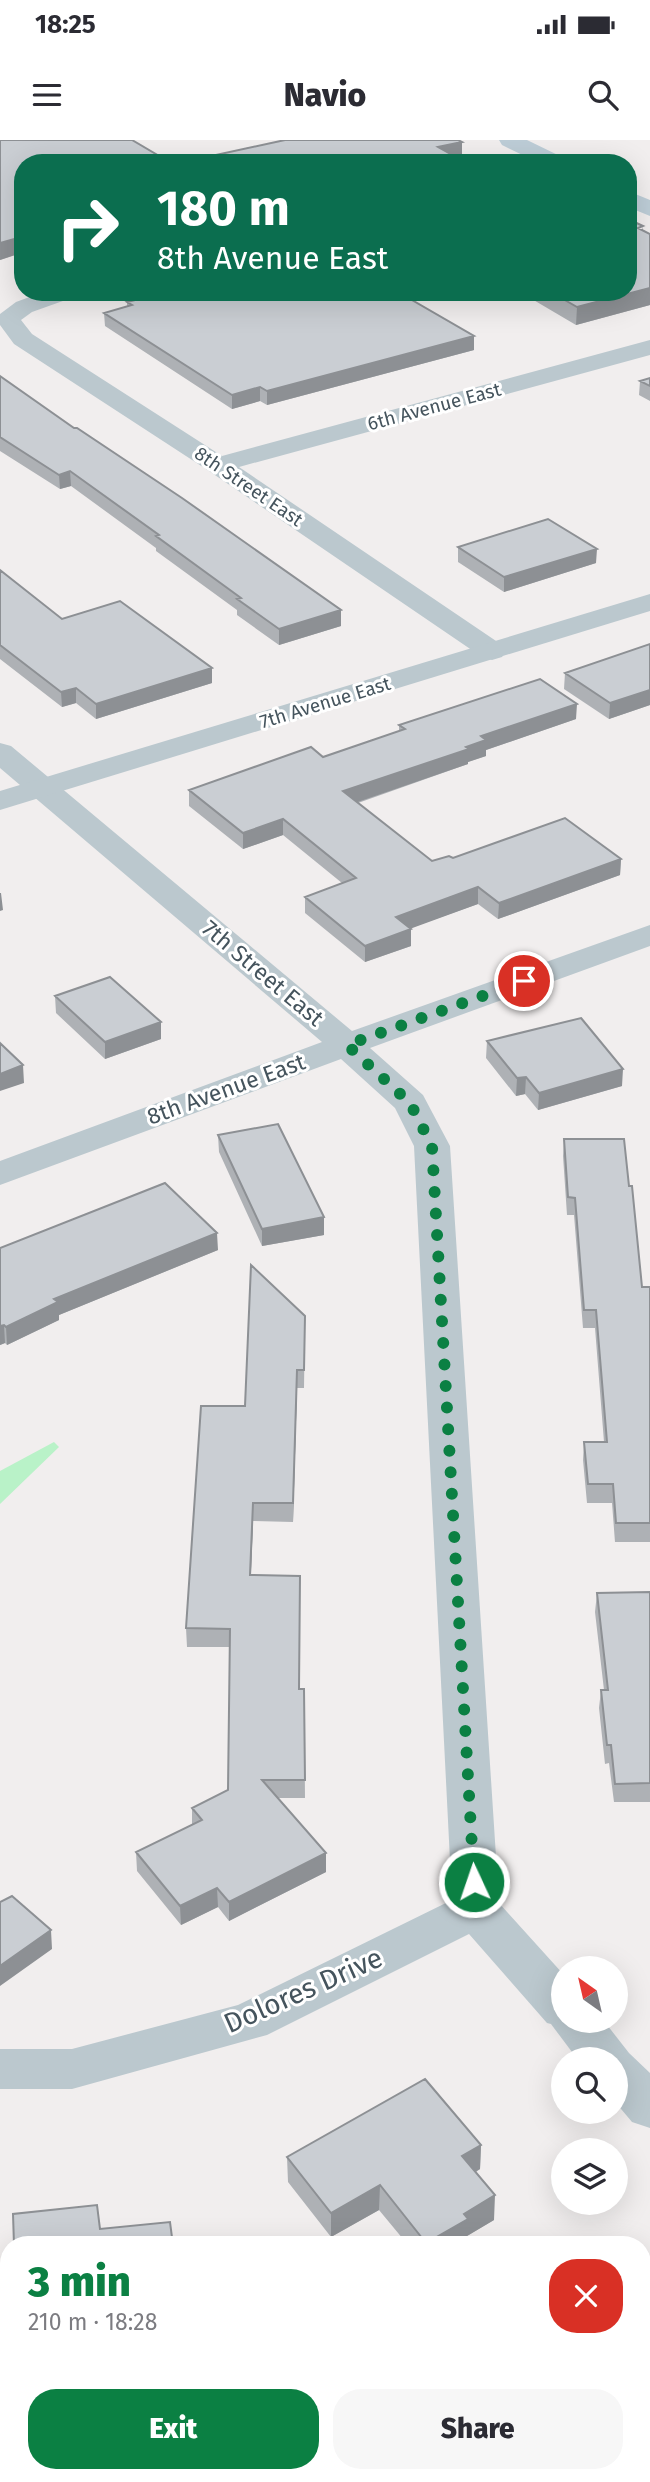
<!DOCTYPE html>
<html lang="en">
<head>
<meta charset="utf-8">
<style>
	:root { --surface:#fff; --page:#f7f7f7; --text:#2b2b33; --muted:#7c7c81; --accent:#0b8043 }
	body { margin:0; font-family:"Fira Sans",sans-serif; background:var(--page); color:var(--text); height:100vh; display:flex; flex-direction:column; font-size:26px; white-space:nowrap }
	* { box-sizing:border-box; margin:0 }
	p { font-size:23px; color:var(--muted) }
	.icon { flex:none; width:38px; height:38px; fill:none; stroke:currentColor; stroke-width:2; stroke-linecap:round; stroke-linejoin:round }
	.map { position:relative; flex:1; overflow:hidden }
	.side { position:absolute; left:0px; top:2096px; width:651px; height:247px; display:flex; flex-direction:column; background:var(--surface); border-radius:28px 28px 0 0; box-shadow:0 7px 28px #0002 }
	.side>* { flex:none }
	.guide { position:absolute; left:14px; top:14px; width:623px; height:147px; border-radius:28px; box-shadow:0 7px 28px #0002; background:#0b6e4f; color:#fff; overflow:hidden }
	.needle { width:46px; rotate:326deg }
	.buttons { position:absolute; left:551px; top:1816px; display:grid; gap:14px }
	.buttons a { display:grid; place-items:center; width:77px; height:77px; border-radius:50%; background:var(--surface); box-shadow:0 7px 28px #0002; font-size:35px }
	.pin { position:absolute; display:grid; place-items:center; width:60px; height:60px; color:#fff; margin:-30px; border:4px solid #fff; border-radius:50%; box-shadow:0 2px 7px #0007 }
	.me { position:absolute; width:77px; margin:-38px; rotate:357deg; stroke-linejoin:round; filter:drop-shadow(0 0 5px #0008) }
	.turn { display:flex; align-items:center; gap:24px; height:147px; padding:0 28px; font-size:32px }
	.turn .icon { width:91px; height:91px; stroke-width:2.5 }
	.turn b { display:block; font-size:49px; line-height:60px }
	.round { display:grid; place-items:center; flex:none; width:74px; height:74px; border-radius:28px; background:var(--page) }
	.head { display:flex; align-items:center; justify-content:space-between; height:119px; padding:0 28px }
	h1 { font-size:42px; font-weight:800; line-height:52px; color:var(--accent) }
	.action { display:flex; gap:14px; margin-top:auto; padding:14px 28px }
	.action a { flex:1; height:80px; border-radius:28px; background:var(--accent); color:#fff; font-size:28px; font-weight:800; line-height:80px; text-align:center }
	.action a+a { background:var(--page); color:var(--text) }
	.status { display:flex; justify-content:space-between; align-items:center; height:49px; padding:0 35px; background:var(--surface); direction:ltr }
	.status svg { height:19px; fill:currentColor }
	header { display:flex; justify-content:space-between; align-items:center; height:91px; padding:0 28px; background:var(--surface); font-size:32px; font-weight:800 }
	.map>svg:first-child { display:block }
</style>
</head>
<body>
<div class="status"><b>18:25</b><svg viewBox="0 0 49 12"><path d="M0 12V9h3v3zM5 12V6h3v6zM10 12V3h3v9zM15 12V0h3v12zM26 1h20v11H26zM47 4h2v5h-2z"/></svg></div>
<header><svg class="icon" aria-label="menu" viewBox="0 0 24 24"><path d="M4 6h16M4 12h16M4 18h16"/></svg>Navio<svg class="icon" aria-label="search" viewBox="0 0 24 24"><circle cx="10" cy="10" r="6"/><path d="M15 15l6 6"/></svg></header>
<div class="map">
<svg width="650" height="2342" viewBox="0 0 650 2342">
	<rect width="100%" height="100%" fill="#f1eeee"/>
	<path fill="#b9f2c8" d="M 54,1302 L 59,1307 L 0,1364 L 0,1331 Z"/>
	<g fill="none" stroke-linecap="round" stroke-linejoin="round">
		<path fill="#bbc8ce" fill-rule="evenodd" d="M 43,152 L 78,152 L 74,157 L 32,172 L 21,180 L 32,194 L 222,316 L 650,200 L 650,215 L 239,327 L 502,505 L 506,511 L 502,517 L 492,520 L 482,517 L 209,331 L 14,204 L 0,185 L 0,174 L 16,162 Z
			M 0,603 L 11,606 L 352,891 L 650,785 L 650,806 L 370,908 L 423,955 L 450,1006 L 499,1763 L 564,1835 L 564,1881 L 604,1881 L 629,1913 L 650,1933 L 650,1988 L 632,1982 L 616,1963 L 616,1920 L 578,1920 L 551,1884 L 547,1883 L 469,1794 L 267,1895 L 72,1949 L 0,1949 L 0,1909 L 72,1909 L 238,1865 L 452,1760 L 414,1006 L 395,968 L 341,919 L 0,1045 L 0,1021 L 322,902 L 0,628 Z"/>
		<path fill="#bbc8ce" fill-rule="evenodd" d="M 650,454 L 650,471 L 0,670 L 0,651 Z"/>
		<path fill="#bdcdd7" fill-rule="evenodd" d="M 499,0 L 527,0 L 564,18 L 567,23 L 539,23 L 502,5 Z
			M 628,51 L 650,60 L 650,76 L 628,67 Z"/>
	</g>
	<path fill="#aeb1b5" d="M 23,23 L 23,121 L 15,115 L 0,120 Z
		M 643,86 L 643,90 L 650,94 L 650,165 L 576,185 L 520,152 L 628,152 Z
		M 127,162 L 474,196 L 474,210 L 267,265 L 260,261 L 232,269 L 105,186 L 104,173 L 127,167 Z
		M 0,236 L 341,486 L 279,505 L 237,475 L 237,470 L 156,411 L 156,408 L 71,346 L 60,349 L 0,311 Z
		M 650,238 L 650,261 L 639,255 L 640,241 Z
		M 458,407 L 596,423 L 504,452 L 458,422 Z
		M 0,430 L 62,479 L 212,543 L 96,579 L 76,563 L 62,567 L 0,519 Z
		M 650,504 L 650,565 L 609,579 L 564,549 L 565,533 Z
		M 576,579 L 486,610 L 486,616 L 468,622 L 468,624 L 358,663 L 432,721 L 453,718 L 621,719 L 620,735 L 498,779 L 478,764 L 410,788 L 411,806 L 365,822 L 305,773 L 305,757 L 342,743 L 283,695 L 243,709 L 189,666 L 189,650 L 323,617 L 399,591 L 399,585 Z
		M 55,856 L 161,899 L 105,919 L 56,873 Z
		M 487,901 L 622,946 L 538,970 L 525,954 L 516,956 L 486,918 Z
		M 218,995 L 324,1095 L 262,1106 L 219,1012 Z
		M 564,999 L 629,1046 L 642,1147 L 650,1147 L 650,1402 L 615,1402 L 612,1363 L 587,1363 L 583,1320 L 584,1302 L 604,1302 L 595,1188 L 583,1188 L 574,1075 L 567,1075 L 563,1016 Z
		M 0,1108 L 218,1110 L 59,1175 L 59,1180 L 7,1205 L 5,1203 L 0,1205 Z
		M 305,1176 L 304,1248 L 297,1248 L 293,1382 L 253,1381 L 251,1435 L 300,1549 L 304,1549 L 305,1658 L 278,1658 L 326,1732 L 229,1781 L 218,1767 L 181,1785 L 137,1731 L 136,1712 L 192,1685 L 192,1668 L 228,1650 L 230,1507 L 187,1507 L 186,1488 L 245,1266 Z
		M 650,1452 L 650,1662 L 614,1662 L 609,1623 L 605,1624 L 599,1568 L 601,1550 L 604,1550 L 595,1472 L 597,1453 Z
		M 481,2005 L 480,2029 L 476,2032 L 494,2080 L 467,2096 L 467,2103 L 463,2105 L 408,2105 L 379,2070 L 331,2097 L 288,2042 L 287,2017 Z"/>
	<path fill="#8d9094" d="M 462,2 L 462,18 L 442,23 L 438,7 Z
		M 14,99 L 15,115 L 0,120 L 0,103 Z
		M 650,148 L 650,165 L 576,185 L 577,167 Z
		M 474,196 L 474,210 L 267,265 L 267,251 Z
		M 260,247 L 260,261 L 232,269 L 232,255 Z
		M 70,331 L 71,346 L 60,349 L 59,335 Z
		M 597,409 L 596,423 L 504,452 L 504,437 Z
		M 341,470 L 341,486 L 279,505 L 279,489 Z
		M 212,528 L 212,543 L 96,579 L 96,564 Z
		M 76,548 L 76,563 L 62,567 L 61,552 Z
		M 650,550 L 650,565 L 609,579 L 610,563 Z
		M 577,564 L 576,579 L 486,610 L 486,616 L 468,622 L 468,624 L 343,667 L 343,651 L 466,607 L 481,596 Z
		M 283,679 L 283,695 L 243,709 L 243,693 Z
		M 621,719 L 620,735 L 498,779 L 499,763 Z
		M 478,747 L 478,764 L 396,794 L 396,777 Z
		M 0,753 L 1,753 L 3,770 L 0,771 Z
		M 411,789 L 411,806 L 365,822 L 365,806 Z
		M 161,882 L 161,899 L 105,919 L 105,902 Z
		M 23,925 L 24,943 L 0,951 L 0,934 Z
		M 623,929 L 622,946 L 538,970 L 539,953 Z
		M 526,937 L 525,954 L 516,956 L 517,938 Z
		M 324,1077 L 324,1095 L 262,1106 L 262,1089 Z
		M 217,1093 L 218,1110 L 59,1175 L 59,1180 L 7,1205 L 6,1187 L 54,1159 Z
		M 4,1185 L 5,1203 L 0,1205 L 0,1186 Z
		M 297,1230 L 297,1248 L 293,1382 L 293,1363 Z
		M 253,1363 L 253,1381 L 250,1454 L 250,1435 Z
		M 326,1713 L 326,1732 L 229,1781 L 229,1762 Z
		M 217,1748 L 218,1767 L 181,1785 L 180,1766 Z
		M 51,1790 L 52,1809 L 0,1846 L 0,1826 Z
		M 481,2005 L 480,2029 L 461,2040 L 462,2016 Z
		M 380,2045 L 379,2070 L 331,2097 L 331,2073 Z
		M 495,2055 L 494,2080 L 467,2096 L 467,2103 L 463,2105 L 426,2105 L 426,2103 L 464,2074 Z
		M 650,2226 L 650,2243 L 642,2248 L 642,2230 Z"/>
	<path fill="#caced3" stroke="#8d9094" stroke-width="2" d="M 0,0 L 132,0 L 171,23 L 23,23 L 23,104 L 14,99 L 0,103 Z
		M 285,0 L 458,0 L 462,2 L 438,7 L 467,23 L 179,23 Z
		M 628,79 L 643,86 L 638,88 L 650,94 L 650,148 L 577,167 L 551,152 L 628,152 Z
		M 168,152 L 398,152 L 474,196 L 267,251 L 260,247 L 232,255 L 104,173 L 132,165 L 127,162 Z
		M 0,236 L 74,288 L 77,288 L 182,358 L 341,470 L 279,489 L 237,459 L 241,458 L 156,396 L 159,395 L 70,331 L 59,335 L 0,297 Z
		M 650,238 L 650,246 L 640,241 Z
		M 548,379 L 597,409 L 504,437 L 458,407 Z
		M 0,430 L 62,479 L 120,461 L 212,528 L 96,564 L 76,548 L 61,552 L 0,505 Z
		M 650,504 L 650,550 L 610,563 L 565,533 Z
		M 540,539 L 577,564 L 481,596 L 486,600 L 466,607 L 469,609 L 343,651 L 432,721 L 449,716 L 453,718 L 565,678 L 621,719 L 499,763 L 478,747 L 396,777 L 411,789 L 365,806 L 305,757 L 356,738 L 283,679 L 243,693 L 189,650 L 311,607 L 323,617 L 405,589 L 399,585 Z
		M 110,837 L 161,882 L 105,902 L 55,856 Z
		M 581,878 L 623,929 L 539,953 L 526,937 L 517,938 L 487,901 Z
		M 0,903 L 23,925 L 0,934 Z
		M 278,984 L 324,1077 L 262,1089 L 218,995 Z
		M 564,999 L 624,999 L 629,1046 L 632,1046 L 642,1147 L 650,1147 L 650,1383 L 616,1383 L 613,1344 L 588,1344 L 584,1302 L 607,1302 L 596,1170 L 584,1170 L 575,1058 L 568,1057 Z
		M 165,1043 L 217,1093 L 54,1159 L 58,1162 L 6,1187 L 4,1185 L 0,1186 L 0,1108 Z
		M 251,1125 L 305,1176 L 304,1230 L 297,1230 L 293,1363 L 253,1363 L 250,1435 L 300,1436 L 299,1549 L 304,1549 L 305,1640 L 262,1640 L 326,1713 L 229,1762 L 217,1748 L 180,1766 L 136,1712 L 202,1680 L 192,1668 L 228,1650 L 230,1489 L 186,1488 L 201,1266 L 245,1266 Z
		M 650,1452 L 650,1643 L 615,1644 L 611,1605 L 607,1605 L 601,1550 L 608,1550 L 597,1453 Z
		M 12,1756 L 51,1790 L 0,1826 L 0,1762 Z
		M 425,1939 L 481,2005 L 462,2016 L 495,2055 L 464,2074 L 468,2079 L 426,2103 L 380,2045 L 331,2073 L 287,2017 Z
		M 97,2065 L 100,2089 L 170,2082 L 173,2105 L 14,2105 L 13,2074 Z
		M 642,2196 L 650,2206 L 650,2226 L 642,2230 Z"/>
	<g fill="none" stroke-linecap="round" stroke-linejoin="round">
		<path stroke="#0b8043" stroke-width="12" stroke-dasharray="0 21.6" d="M 474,1742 L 432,1006 L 410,963 L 347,905 L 524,841"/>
	</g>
	<g text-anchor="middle" stroke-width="6" stroke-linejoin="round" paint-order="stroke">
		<g font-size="19" fill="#45545d" stroke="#fff">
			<text transform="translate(434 266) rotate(-15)" y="7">6th Avenue East</text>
			<text transform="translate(249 346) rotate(34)" y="7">8th Street East</text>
			<text transform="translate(325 562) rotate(-17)" y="7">7th Avenue East</text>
		</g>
		<g font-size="23" fill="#45545d" stroke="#fff">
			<text transform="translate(263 833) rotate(40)" y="8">7th Street East</text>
			<text transform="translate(226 949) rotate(-20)" y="8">8th Avenue East</text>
		</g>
		<g font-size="28" fill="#45545d" stroke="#fff">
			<text transform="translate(303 1850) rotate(-24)" y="10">Dolores Drive</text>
		</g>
	</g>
</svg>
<div class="buttons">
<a><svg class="needle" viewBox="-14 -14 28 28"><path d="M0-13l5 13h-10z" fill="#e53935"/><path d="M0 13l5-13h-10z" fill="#7c7c81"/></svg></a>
<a><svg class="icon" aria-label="search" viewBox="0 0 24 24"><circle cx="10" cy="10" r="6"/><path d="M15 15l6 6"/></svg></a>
<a><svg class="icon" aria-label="layers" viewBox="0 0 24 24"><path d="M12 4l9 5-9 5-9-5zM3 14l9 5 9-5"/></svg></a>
</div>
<div class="pin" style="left:524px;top:841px;background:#d93025"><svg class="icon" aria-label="arrive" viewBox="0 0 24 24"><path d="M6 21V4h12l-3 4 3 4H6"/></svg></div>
<svg class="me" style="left:474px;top:1742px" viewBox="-20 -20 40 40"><circle r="17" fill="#0b8043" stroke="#fff" stroke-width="3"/><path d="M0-11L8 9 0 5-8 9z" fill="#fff"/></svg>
<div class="guide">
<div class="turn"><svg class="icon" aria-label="right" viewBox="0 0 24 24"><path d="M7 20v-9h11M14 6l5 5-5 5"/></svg><div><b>180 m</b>8th Avenue East</div></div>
</div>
<section class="side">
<div class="head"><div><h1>3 min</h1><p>210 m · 18:28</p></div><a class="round" style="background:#d93025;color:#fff"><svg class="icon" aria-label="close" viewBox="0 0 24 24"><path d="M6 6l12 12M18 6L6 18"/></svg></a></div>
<div class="action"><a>Exit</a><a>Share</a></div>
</section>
</div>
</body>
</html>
